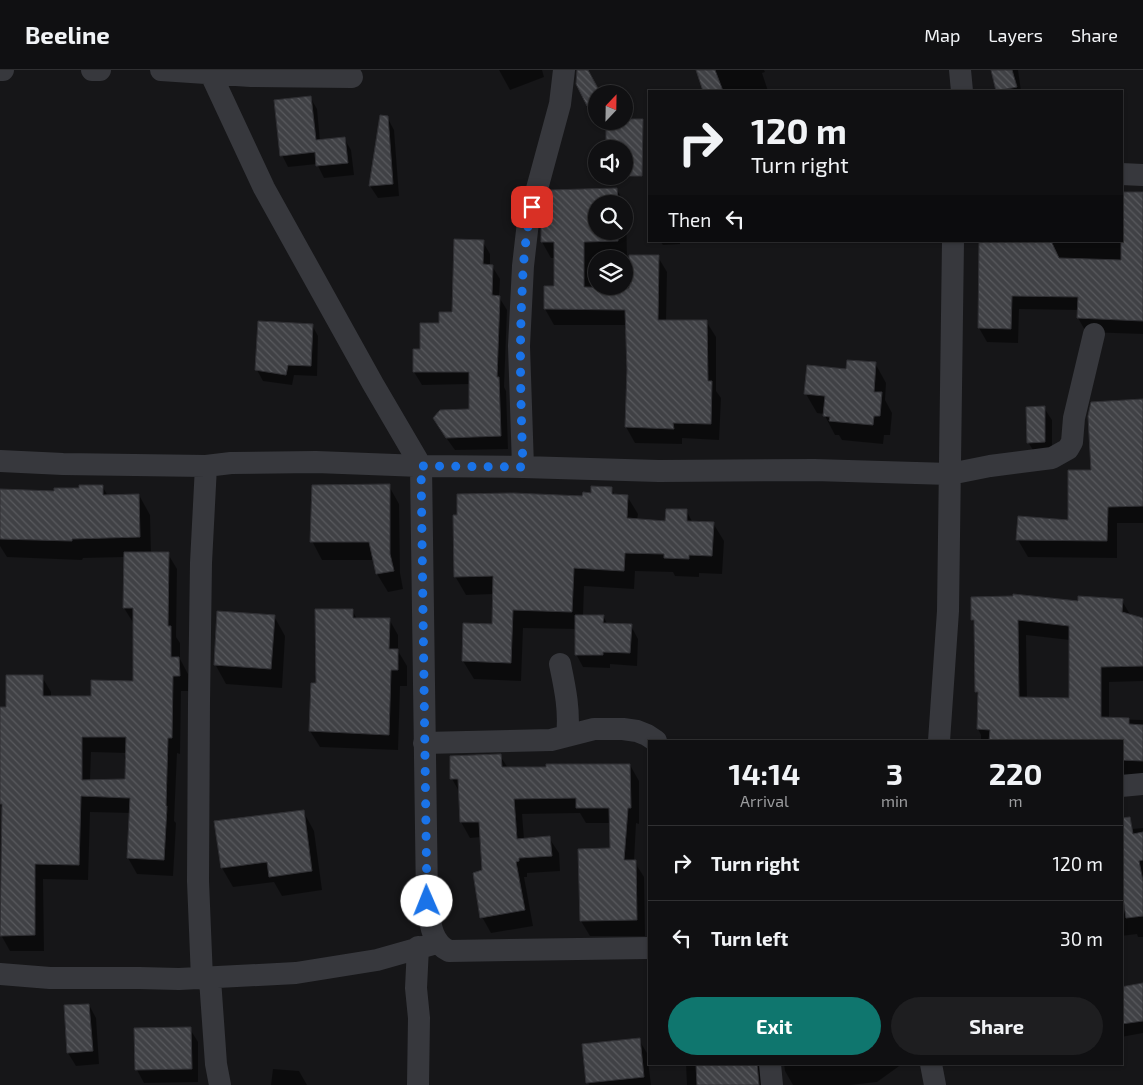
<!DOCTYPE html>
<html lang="en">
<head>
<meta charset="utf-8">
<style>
	:root { --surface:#101012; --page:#1e1e20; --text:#f1f3f6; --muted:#9c9d9f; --line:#303032; --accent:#0f766e }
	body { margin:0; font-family:"Exo 2",sans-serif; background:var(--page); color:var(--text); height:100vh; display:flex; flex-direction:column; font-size:19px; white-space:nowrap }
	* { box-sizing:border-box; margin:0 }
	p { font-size:16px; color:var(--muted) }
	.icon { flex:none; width:28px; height:28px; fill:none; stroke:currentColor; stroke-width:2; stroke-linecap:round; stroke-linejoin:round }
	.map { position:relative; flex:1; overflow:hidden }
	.drawer { position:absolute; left:648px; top:670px; width:475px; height:325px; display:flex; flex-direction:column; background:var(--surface); border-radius:0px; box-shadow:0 1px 4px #0004,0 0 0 1px var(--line) }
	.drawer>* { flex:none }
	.guide { position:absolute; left:648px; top:20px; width:475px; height:152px; border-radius:0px; box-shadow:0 1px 4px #0004,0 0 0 1px var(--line); background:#101012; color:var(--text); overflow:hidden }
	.needle { width:32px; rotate:22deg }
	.fabs { position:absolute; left:588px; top:15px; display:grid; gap:10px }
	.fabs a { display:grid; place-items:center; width:45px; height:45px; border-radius:50%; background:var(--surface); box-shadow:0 1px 4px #0004,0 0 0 1px var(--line); font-size:25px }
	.pin { position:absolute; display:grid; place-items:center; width:42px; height:42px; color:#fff; margin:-21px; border-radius:10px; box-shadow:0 2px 8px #0006 }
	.me { position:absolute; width:55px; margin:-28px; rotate:359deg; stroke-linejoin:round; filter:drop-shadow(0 0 4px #0008) }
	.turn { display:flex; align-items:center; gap:18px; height:105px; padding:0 20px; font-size:22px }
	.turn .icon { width:65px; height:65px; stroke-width:2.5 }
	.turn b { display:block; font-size:35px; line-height:42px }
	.then { display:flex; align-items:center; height:48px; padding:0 20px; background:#0003; gap:10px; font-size:19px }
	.eta { display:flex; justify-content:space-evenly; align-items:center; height:85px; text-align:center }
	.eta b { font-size:30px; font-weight:700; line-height:35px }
	.button { display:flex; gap:10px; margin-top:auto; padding:10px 20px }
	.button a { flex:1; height:58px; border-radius:30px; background:var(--accent); color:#fff; font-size:20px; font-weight:700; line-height:58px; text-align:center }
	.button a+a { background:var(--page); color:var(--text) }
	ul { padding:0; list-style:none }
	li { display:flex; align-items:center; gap:15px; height:75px; padding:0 20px; border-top:1px solid var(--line) }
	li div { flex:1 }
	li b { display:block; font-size:19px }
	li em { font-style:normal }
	header { display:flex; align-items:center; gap:30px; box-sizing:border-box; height:70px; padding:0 25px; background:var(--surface); border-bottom:1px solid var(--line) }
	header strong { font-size:24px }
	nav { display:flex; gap:28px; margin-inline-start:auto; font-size:18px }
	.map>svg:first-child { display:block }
</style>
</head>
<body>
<header>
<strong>Beeline</strong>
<nav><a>Map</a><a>Layers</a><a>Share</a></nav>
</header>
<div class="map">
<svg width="1143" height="1015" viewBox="0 0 1143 1015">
	<defs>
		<pattern id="building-back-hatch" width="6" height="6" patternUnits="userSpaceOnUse" patternTransform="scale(1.25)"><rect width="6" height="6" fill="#404145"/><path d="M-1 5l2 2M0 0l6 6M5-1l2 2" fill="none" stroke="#595a5e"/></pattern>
	</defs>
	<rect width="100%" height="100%" fill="#161618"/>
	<path fill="#0007" fill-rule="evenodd" d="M 499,0 L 542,0 L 544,7 L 510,20 Z
		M 578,0 L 587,0 L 596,24 L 596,39 L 591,41 L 577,14 Z
		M 697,0 L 764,0 L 765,2 L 762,3 L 768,21 L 704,21 Z
		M 992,0 L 1018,0 L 1021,21 L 998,21 Z
		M 310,27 L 317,39 L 320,71 L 344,68 L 351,80 L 354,105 L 324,108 L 317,94 L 288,97 L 282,85 Z
		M 387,47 L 394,60 L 399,126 L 378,128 L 370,116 Z
		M 617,120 L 626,136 L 627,187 L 592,187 L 592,218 L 630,219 L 658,187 L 667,202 L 666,251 L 706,251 L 716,267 L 716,321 L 721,328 L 719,370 L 682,368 L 682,374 L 635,373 L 626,357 L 628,300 L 627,255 L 554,255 L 545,239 L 545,217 L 555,217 L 555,188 L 551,188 L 542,172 L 542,155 ZM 596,134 L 624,134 L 624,161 L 596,161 Z
		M 1143,123 L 1143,264 L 1086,262 L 1078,248 L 1079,240 L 1019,239 L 1018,273 L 987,272 L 979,258 L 981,171 L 1121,171 Z
		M 660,171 L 680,171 L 680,174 L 663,175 Z
		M 483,172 L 490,184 L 490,196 L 492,196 L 500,209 L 499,227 L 507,240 L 504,317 L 506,321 L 508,379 L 455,380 L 442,362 L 470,341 L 470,314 L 422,315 L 414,302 L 421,280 L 440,255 L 453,243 Z
		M 312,255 L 318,266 L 317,306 L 294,305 L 292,315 L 263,311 L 257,300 Z
		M 875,293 L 886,313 L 885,330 L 892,343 L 890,365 L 884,365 L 883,374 L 842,370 L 839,365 L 835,365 L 824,344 L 817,343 L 806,324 L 847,300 Z
		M 1143,331 L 1143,453 L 1117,453 L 1117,488 L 1028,487 L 1018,470 L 1069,452 L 1092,402 Z
		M 1044,338 L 1052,350 L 1052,385 L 1036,385 L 1028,372 Z
		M 102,416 L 108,426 L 139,425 L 150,445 L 151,483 L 168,484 L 177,499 L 176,567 L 180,573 L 180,589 L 188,604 L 188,621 L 181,621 L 180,684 L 177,683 L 174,751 L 176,753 L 173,806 L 137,804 L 128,788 L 131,743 L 90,742 L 88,810 L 43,809 L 44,881 L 10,881 L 1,865 L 0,808 L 2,808 L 3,740 L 0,734 L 0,638 L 8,638 L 42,607 L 51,622 L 51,627 L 92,627 L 134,612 L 134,554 L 124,538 L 125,487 L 83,488 L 82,490 L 7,487 L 0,476 L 0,420 L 55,422 ZM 91,682 L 127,683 L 126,710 L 90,711 Z
		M 389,416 L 399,434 L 400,503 L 403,519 L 388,522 L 377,504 L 374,490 L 322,490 L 312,471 Z
		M 611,418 L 615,425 L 627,426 L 638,444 L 637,450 L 666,452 L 686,440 L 693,453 L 713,453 L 724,471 L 722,504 L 699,503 L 699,507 L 675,506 L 673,502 L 635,501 L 634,519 L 584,516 L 583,546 L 603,546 L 608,555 L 631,556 L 638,569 L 637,596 L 610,594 L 610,598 L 583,597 L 576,584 L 576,559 L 523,558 L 521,611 L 474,609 L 463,591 L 464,554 L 493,555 L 494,524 L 466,525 L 455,506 L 584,427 Z
		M 1122,531 L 1131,546 L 1143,550 L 1143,611 L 1109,612 L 1109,649 L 1143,650 L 1143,706 L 1121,705 L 1121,671 L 981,671 L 981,665 L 978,659 L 979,626 L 976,622 L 975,555 L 972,550 L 1079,533 ZM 1026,565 L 1070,570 L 1070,629 L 1027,628 Z
		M 352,540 L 357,549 L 389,549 L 398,565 L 398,581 L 407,596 L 407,616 L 400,616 L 398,680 L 320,677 L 310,661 L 317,615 Z
		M 274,546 L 285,566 L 282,618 L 226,614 L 215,594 Z
		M 500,686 L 508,698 L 630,695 L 639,711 L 639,754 L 636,753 L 634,791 L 644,807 L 645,866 L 590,866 L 581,851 L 611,779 L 610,753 L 586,753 L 580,743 L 522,744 L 524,769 L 549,768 L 559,783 L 560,801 L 527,803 L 527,807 L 524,807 L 533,856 L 491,863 L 482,847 L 483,801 L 481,767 L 470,768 L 461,752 L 460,723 L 452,709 Z
		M 303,741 L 314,761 L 322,820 L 282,826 L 274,812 L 233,817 L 222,798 Z
		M 1143,758 L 1143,867 L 1138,867 L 1137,864 L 1121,866 L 1121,760 Z
		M 1143,914 L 1143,963 L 1121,967 L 1121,918 Z
		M 89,935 L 96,948 L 99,994 L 76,996 L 68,983 Z
		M 190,959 L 198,972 L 198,1012 L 144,1013 L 137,1000 Z
		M 639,970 L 647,983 L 651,1015 L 589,1015 L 588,1012 Z
		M 686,994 L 766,994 L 767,1015 L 687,1015 Z
		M 784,994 L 902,994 L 877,1012 L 850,1015 L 793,1015 L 785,1001 Z
		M 273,999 L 299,1001 L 307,1015 L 271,1015 Z"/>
	<path fill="url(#building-back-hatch)" stroke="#303034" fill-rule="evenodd" d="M 577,0 L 588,0 L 601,24 L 596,24 L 596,31 L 587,36 L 576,14 Z
		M 696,0 L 715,0 L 723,21 L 703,21 Z
		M 991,0 L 1012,0 L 1017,17 L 996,21 Z
		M 311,26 L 316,70 L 345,67 L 348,93 L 316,96 L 315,82 L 280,86 L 274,30 Z
		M 380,45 L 388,46 L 393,114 L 369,116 Z
		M 624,49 L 643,49 L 642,106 L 624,106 L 624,79 L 606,79 L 606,51 L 624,51 Z
		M 617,118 L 618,134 L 596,134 L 596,161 L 618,161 L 618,171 L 584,172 L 584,217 L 629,218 L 629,185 L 659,185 L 658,250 L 707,250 L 708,311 L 712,311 L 711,354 L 673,353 L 674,359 L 625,357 L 627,300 L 625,240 L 544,239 L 544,216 L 554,216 L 554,172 L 541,172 L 541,154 L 550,120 Z
		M 1121,122 L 1143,122 L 1143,251 L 1077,248 L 1078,227 L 1012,226 L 1011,259 L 978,258 L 979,171 L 1051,171 L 1059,188 L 1121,190 Z
		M 454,169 L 484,170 L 483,194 L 493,195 L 492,225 L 500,226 L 497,307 L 499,307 L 501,366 L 446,368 L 433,348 L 440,340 L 469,339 L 469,302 L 413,302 L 413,279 L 420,279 L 420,253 L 439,253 L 439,242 L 452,242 Z
		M 258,251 L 313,254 L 311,296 L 288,295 L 286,305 L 255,300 Z
		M 847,290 L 876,292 L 874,322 L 882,322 L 880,346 L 874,346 L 873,355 L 829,351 L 830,347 L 823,346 L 825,326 L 804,324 L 807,295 L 846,299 Z
		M 1143,329 L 1143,436 L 1108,437 L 1107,471 L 1016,470 L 1018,446 L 1068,450 L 1068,400 L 1091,400 L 1088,346 L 1091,332 Z
		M 1045,336 L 1045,372 L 1027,373 L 1026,337 Z
		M 390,414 L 390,484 L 394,501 L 376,504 L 369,472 L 310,472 L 312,415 Z
		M 79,415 L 103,415 L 103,425 L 139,424 L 140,467 L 72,469 L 72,471 L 0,469 L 0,419 L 54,421 L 54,418 L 79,418 Z
		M 591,416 L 612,417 L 612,424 L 628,425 L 627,448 L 665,451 L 666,439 L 687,439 L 687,451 L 714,452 L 712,486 L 689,485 L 689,489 L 664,488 L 664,484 L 625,483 L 624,501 L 574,498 L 572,542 L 513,540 L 511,593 L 462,591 L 463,553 L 492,554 L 493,506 L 454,507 L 453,445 L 457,445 L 457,424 L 513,423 L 582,426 L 583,422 L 591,423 Z
		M 124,482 L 169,482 L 168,556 L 171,556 L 171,587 L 179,587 L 180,606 L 173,606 L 172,668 L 168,668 L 166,736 L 167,736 L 164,790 L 127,788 L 130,728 L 81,726 L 79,795 L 35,794 L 35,865 L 0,866 L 2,734 L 0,734 L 0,637 L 6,637 L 6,605 L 43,605 L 43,626 L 91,626 L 91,610 L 133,611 L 133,538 L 123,538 ZM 82,667 L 126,667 L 125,709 L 82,710 Z
		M 1013,524 L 1078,531 L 1078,526 L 1123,529 L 1122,542 L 1143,548 L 1143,596 L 1101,597 L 1101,647 L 1129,648 L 1129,654 L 1143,655 L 1143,691 L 1121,690 L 1121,671 L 989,671 L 990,660 L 977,659 L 978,622 L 975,622 L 974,550 L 971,550 L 971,527 L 1013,526 ZM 1018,550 L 1069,556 L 1069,628 L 1019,627 Z
		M 315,539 L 353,539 L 353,548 L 390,548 L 389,579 L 398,579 L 398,600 L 391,600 L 389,665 L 309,661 L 311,613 L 316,613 Z
		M 217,541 L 275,545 L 271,599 L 214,595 Z
		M 575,545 L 604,545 L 603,553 L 632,554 L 630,583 L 603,582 L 603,585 L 575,585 Z
		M 501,684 L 502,697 L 546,697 L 546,694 L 630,694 L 631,738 L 628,738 L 624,790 L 636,790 L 637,850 L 580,851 L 578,779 L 610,778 L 609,738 L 576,738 L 576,728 L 514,729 L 517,769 L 550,766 L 552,786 L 519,788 L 519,791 L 516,792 L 525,840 L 480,848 L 473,803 L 482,800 L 479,752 L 460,752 L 458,709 L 450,709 L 450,686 Z
		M 304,740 L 312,801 L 269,807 L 267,792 L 221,798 L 214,751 Z
		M 1130,747 L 1133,764 L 1143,762 L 1143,790 L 1139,791 L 1143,811 L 1143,846 L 1126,848 L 1121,814 L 1121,748 Z
		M 1143,913 L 1143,951 L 1121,954 L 1121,917 Z
		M 89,934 L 93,981 L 67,983 L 64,935 Z
		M 191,957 L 192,999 L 135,1000 L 134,958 Z
		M 640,968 L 644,1007 L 586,1013 L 582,974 Z
		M 696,994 L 757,994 L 759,1015 L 697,1015 Z"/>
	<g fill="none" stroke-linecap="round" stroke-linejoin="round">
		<path stroke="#37383d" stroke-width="22" d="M 0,0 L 3,0
			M 92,0 L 100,0
			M 161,0 L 251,6 L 352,7
			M 209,0 L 264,118 L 373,314 L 421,396 L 427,831 C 430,850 430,872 449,881 L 649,878
			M 960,0 L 962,21
			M 1121,104 L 1143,105
			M 0,391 L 63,394 L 206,396 L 231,393 L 316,392 L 421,396 L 523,397 L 659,401 L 814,400 L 950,404 L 990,396 L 1052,388 L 1068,379 L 1072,372 L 1074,348 L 1094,264
			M 523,397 L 519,276 L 523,196 L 528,152 L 560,34 L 564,0
			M 560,594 C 565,618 570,641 567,666
			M 939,671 L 948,541 L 953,171
			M 424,673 L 551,670 L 594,659 L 623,659 L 637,661 L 647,665 L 656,671
			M 1121,716 L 1143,714
			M 0,904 L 50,908 L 139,908 L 179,909 L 296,903 L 377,890 L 437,873
			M 202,909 L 198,811 L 199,632 L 201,493 L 206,396
			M 210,909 L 216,994 L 220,1015
			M 770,994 L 772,1015
			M 931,994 L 935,1015
			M 418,1015 L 419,948 L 416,918 L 418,877"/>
	</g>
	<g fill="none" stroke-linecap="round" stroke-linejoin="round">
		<path stroke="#1a73e8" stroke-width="9" stroke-dasharray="0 16.2" d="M 427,831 L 421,396 L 523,397 C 521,339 519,282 522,224 C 523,195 525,166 532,137"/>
	</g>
</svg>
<div class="fabs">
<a><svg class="needle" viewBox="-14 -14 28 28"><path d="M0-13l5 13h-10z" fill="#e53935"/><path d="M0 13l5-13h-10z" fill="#9c9d9f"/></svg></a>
<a><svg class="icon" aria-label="sound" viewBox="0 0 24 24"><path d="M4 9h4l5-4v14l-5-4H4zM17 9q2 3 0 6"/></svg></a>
<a><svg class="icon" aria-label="search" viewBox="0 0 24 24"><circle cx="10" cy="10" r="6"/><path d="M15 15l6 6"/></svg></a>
<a><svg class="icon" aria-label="layers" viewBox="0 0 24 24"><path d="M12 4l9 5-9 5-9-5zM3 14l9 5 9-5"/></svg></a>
</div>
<div class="pin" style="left:532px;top:137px;background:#d93025"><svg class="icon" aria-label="arrive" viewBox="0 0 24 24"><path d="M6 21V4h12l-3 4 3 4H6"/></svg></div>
<svg class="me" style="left:427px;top:831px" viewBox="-20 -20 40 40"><circle r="19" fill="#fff"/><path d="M0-13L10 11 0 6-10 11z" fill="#1a73e8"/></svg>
<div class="guide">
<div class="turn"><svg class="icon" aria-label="right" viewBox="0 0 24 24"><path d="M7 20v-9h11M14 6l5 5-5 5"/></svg><div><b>120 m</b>Turn right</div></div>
<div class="then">Then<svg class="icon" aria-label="left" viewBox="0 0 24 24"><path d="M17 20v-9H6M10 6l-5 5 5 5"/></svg></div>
</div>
<section class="drawer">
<div class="eta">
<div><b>14:14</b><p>Arrival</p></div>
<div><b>3</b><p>min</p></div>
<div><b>220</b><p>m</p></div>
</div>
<ul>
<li><svg class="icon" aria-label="right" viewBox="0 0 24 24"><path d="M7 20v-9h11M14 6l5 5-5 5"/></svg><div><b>Turn right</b></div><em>120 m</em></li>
<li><svg class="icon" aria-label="left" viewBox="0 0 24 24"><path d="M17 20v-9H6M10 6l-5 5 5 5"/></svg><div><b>Turn left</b></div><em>30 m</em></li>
</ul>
<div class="button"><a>Exit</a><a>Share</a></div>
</section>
</div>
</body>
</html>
